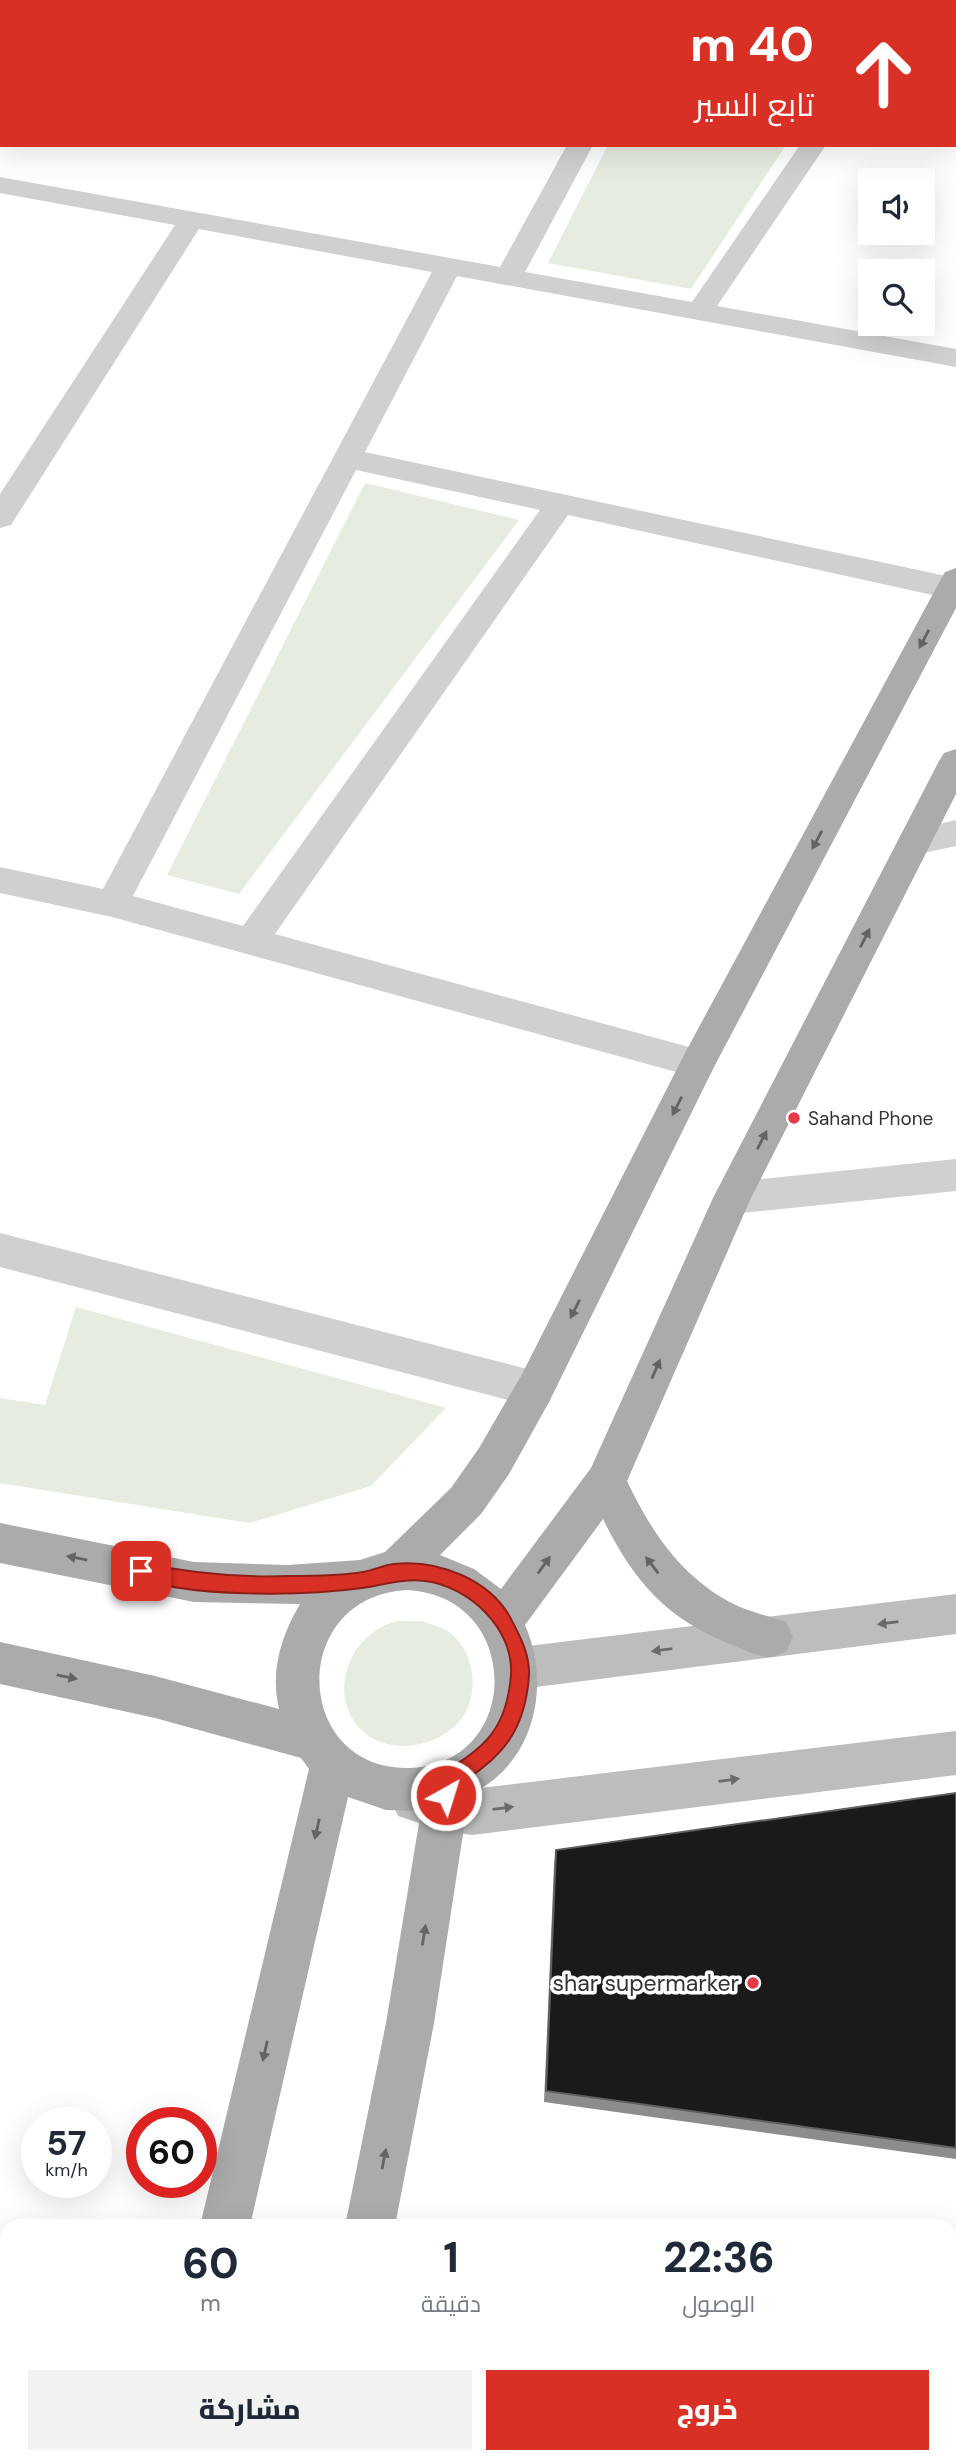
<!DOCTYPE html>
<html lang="ar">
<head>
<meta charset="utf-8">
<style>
	:root { --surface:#fff; --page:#f2f2f3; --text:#1f2937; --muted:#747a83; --accent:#d93025 }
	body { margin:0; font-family:"DM Sans",Cairo,sans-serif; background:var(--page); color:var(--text); direction:rtl; height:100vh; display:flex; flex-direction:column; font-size:26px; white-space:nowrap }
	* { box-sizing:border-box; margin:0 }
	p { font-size:23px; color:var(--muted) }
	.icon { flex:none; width:38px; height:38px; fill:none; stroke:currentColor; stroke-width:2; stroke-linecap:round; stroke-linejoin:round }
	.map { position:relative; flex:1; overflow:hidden; direction:ltr }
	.side { position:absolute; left:0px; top:2219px; width:957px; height:245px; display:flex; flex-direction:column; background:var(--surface); border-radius:21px 21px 0 0; box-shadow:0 7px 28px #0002; direction:rtl }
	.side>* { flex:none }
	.top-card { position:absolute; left:0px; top:0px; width:957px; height:147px; box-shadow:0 7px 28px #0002; direction:rtl; background:#d93025; color:#fff; overflow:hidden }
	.tools { position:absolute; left:858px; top:168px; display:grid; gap:14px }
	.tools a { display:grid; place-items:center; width:77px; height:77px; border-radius:0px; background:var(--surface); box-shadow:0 7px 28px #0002; font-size:35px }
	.speed { position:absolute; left:21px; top:2107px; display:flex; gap:14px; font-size:35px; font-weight:700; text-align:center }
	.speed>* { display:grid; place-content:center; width:91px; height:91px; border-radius:50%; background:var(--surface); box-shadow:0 7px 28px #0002; line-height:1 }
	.speed small { font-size:18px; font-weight:400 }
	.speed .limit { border:10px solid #d22; background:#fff; color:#111 }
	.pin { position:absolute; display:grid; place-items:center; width:60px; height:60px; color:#fff; margin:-30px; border-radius:14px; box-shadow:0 4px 10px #0006 }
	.me { position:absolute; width:77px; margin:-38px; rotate:39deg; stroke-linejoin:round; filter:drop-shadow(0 0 5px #0008) }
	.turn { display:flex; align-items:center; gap:24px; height:147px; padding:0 28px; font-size:32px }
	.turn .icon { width:91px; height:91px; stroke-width:2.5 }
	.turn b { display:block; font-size:49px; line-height:60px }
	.eta { display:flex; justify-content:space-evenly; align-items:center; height:119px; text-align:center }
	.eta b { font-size:42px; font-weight:800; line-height:49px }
	.cta { display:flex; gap:14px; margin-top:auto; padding:14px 28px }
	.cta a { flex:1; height:80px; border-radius:0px; background:var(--accent); color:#fff; font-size:28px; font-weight:800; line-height:80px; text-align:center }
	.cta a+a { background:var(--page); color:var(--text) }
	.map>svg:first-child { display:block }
</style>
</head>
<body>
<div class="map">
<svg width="956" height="2464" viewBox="0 0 956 2464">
	<rect width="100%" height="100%" fill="#fff"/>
	<path fill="#e6ecdf" d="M 608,145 L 786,145 L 691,289 L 548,263 Z
		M 365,483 L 519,520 L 239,894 L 167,875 Z
		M 76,1307 L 446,1408 L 371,1486 L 250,1523 L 0,1483 L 0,1398 L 45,1405 Z
		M 421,1621 C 429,1624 439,1626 446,1630 C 476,1648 482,1699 457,1724 C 424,1757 363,1754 347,1707 C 336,1673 358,1632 394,1622 C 402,1620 412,1622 421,1621 Z"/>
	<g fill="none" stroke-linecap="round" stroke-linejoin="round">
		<path fill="#d0d0d0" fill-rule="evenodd" d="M 648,0 L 672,0 L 647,2 Z
			M 821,0 L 855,0 L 856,2 L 822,2 Z
			M 900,0 L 924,0 L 899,2 Z
			M 0,10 L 2,10 L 0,26 Z
			M 567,145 L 593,145 L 525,272 L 692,302 L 800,145 L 826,145 L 717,306 L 956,349 L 956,367 L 457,276 L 365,452 L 951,577 L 956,579 L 956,597 L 951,599 L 568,515 L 275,934 L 711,1053 L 716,1063 L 711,1073 L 698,1078 L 112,917 L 0,893 L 0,867 L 103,889 L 432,272 L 199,229 L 11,525 L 0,528 L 0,494 L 175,225 L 0,193 L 0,177 L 500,267 ZM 356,470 L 540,510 L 243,926 L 133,896 Z
			M 956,820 L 956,846 L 914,855 L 902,851 L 897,842 L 902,833 Z
			M 956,1159 L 956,1191 L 732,1214 L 719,1209 L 713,1198 L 719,1187 L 732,1182 Z
			M 0,1233 L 535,1371 L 549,1376 L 555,1389 L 549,1402 L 535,1407 L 0,1267 Z
			M 0,2241 L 7,2242 L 7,2292 L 0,2291 Z"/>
		<path fill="#bdbdbd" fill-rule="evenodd" d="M 956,1594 L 956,1634 L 520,1689 L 505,1683 L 498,1668 L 505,1653 L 520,1647 Z
			M 956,1731 L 956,1775 L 472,1835 L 443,1831 L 398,1816 L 391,1800 L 398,1784 L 414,1778 L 443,1787 L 472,1789 Z"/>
		<path fill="#ababab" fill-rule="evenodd" d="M 956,568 L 956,608 L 714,1067 L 549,1402 L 509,1474 L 481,1514 L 440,1555 L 474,1569 L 501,1589 L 591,1468 L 713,1198 L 939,761 L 944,753 L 956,749 L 956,794 L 750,1200 L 627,1481 C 652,1534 685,1582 740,1607 C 755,1613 771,1617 786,1622 L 793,1637 L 786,1652 C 782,1653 775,1657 771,1657 C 759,1658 741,1648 730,1644 C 665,1618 633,1580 603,1519 L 525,1625 C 552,1687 534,1765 469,1795 L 434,2023 L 395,2226 L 345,2226 L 386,2023 L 421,1811 L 386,1810 L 348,1797 L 250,2226 L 200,2226 L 309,1769 L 301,1758 L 155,1718 L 0,1684 L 0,1642 L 155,1676 L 279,1709 C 270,1671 281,1636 300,1604 L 194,1602 L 0,1563 L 0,1523 L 194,1562 L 288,1565 L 360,1560 L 385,1552 L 451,1488 L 479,1448 L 521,1376 L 685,1053 L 941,579 L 945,572 ZM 407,1590 C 524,1596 523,1765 409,1768 C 292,1770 288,1596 407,1590 Z
			M 147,2457 L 199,2457 L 198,2464 L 146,2464 Z
			M 299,2457 L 351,2457 L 350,2464 L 298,2464 Z"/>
	</g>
	<path fill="#8c8c8c" d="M 956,1793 L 956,2159 L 544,2102 L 554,1865 L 556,1850 Z"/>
	<path fill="#1a1a1a" stroke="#5f5f5f" stroke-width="2" d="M 956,1793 L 956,2148 L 546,2091 L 556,1850 Z"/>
	<defs><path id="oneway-solid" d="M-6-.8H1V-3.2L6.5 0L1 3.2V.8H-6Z" transform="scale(1.75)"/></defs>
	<g fill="#636363">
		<use href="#oneway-solid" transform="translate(924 639) rotate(118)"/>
		<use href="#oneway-solid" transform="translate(817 840) rotate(118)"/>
		<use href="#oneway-solid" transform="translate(865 938) rotate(-63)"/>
		<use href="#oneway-solid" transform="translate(677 1106) rotate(117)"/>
		<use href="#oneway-solid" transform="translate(762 1140) rotate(-63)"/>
		<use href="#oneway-solid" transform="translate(575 1309) rotate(117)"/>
		<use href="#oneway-solid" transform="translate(656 1369) rotate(-66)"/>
		<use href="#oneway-solid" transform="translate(77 1558) rotate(-169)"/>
		<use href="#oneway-solid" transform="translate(544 1565) rotate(-54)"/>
		<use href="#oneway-solid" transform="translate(652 1565) rotate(-127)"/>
		<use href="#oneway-solid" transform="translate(67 1677) rotate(12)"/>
		<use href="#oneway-solid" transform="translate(317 1829) rotate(103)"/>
		<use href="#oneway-solid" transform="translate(424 1935) rotate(-81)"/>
		<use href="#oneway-solid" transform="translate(265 2051) rotate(103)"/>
		<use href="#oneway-solid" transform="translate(384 2159) rotate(-79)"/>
	</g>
	<g fill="#6a6a6a">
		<use href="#oneway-solid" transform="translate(888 1623) rotate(173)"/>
		<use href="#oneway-solid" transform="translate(662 1650) rotate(173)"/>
		<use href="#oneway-solid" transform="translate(729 1780) rotate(-7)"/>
		<use href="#oneway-solid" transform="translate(503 1808) rotate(-7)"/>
	</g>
	<path fill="#d93025" stroke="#8d1f18" stroke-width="2" d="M 141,1563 C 190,1573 239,1578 289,1576 C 313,1576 340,1576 363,1572 C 374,1570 384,1565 394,1564 C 438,1559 492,1580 512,1621 C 521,1638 530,1656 529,1676 C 525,1730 503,1758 457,1785 L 453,1801 L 446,1804 L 439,1801 L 437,1795 L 442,1773 C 486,1748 507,1727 511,1675 C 514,1628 468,1586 425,1581 C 403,1578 384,1585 362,1588 C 304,1596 189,1598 135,1577 L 132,1571 L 135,1565 Z"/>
	<g fill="#e63946" stroke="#fff" stroke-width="2.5">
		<circle cx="794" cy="1118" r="7"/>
		<circle cx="753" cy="1983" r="7"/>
	</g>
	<g text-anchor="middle" stroke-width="7" stroke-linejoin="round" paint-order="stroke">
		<g font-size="19" fill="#333" stroke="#fff" text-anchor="start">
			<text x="808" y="1125">Sahand Phone</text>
		</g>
		<g font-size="23" fill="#333" stroke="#fff" text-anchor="end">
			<text x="739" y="1991">shar supermarker</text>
		</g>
	</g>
</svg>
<div class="tools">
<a><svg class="icon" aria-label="sound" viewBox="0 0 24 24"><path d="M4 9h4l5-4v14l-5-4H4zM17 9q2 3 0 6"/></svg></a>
<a><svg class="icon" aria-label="search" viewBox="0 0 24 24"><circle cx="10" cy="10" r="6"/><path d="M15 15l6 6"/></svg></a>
</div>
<div class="speed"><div>57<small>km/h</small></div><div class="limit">60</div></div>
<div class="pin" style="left:141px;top:1571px;background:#d93025"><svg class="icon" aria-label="arrive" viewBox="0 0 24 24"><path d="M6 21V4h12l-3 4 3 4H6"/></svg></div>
<svg class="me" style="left:446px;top:1795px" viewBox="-20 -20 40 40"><circle r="17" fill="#d93025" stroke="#fff" stroke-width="3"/><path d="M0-11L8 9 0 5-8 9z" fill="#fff"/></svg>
<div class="top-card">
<div class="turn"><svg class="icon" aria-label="ahead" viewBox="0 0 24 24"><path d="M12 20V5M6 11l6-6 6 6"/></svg><div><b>40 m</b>تابع السير</div></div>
</div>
<section class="side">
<div class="eta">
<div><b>22:36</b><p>الوصول</p></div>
<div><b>1</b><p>دقيقة</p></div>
<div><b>60</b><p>m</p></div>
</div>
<div class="cta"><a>خروج</a><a>مشاركة</a></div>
</section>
</div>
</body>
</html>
